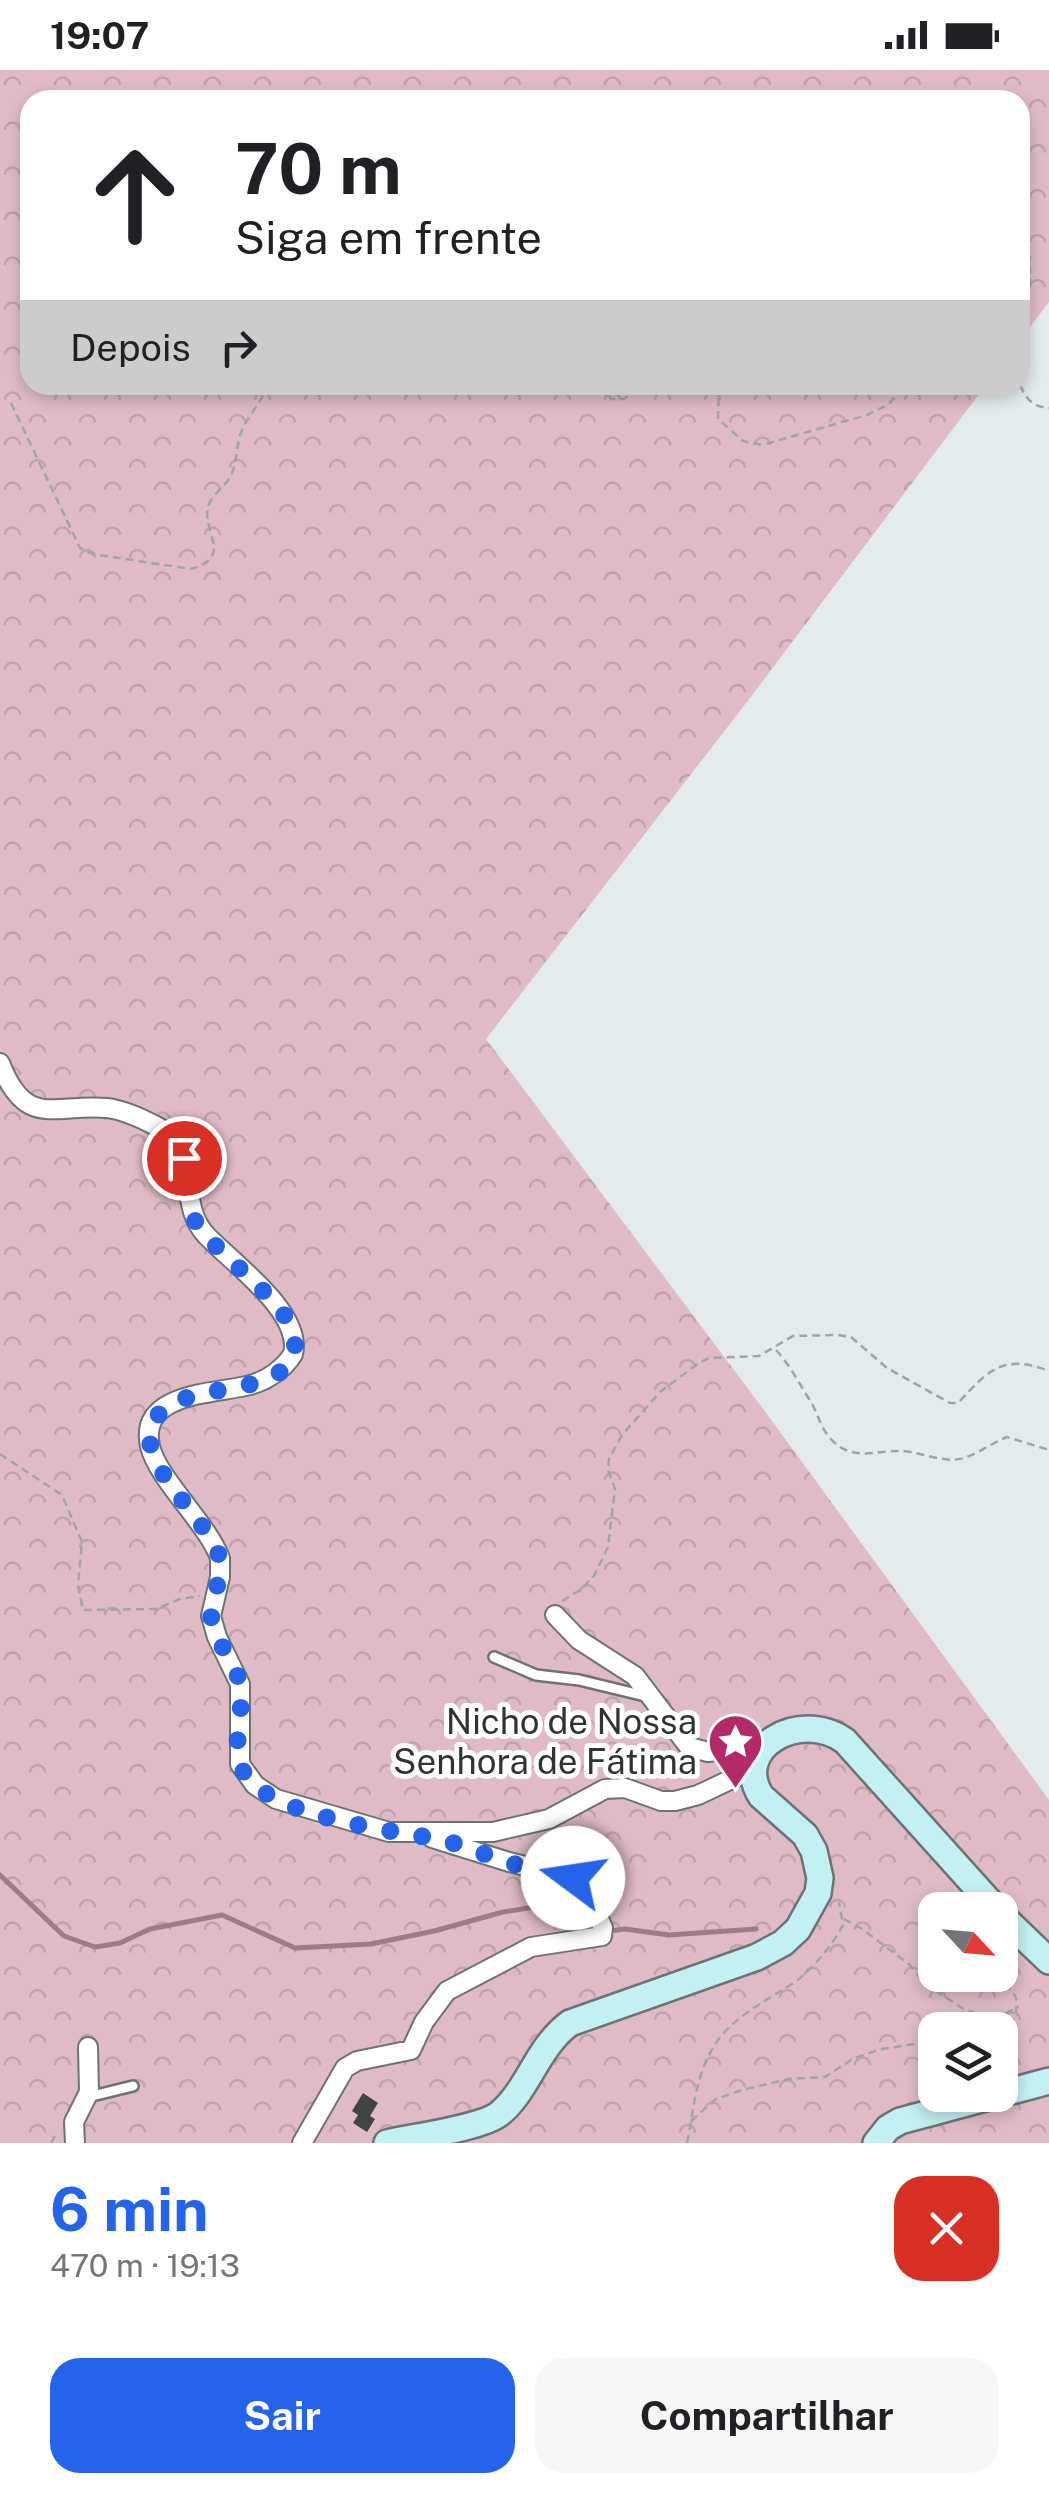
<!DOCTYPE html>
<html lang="pt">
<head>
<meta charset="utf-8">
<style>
	:root { --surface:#fff; --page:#f6f6f6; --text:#202124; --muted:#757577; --accent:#2563eb }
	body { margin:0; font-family:"Public Sans",sans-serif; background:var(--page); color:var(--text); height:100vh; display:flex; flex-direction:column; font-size:38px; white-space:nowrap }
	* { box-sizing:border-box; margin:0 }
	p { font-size:32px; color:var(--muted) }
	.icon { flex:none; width:55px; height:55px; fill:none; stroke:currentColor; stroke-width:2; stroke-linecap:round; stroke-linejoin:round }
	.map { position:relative; height:2073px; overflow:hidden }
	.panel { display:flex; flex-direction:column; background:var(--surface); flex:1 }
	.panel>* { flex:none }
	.banner { position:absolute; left:20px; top:20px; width:1010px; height:305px; border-radius:30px; box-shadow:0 5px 15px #0003; background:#fff; color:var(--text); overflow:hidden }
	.needle { width:65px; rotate:116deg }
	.fabs { position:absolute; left:918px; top:1822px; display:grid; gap:20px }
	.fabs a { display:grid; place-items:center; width:100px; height:100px; border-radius:20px; background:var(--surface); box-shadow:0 5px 15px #0003; font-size:50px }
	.pin { position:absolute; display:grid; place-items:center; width:85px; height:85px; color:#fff; margin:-42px; border:5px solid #fff; border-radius:50%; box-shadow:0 2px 10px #0007 }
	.me { position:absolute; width:110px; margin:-55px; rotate:284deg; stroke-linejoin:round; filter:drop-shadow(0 0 8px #0008) }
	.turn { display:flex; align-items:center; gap:35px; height:210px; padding:0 50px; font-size:45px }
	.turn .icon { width:130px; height:130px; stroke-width:2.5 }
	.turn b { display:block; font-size:70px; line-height:85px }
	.then { display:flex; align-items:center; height:95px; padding:0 50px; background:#0003; gap:20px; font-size:38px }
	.round { display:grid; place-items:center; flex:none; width:105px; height:105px; border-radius:30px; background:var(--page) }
	.summary { display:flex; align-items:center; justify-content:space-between; height:170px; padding:0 50px }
	h1 { font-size:60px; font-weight:700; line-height:75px; color:var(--accent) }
	.primary-button { display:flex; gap:20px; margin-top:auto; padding:20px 50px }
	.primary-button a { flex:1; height:115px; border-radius:30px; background:var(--accent); color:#fff; font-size:40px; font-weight:700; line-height:115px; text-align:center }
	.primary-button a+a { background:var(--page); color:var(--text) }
	.status { display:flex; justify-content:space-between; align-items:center; height:70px; padding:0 50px; background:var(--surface); direction:ltr }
	.status svg { height:28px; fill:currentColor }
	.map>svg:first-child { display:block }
</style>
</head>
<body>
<div class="status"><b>19:07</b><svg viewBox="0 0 49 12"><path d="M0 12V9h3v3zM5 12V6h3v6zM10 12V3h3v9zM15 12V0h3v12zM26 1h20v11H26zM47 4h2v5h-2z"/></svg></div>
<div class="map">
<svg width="1049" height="2073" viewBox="0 0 1049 2073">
	<defs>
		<pattern id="park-crowns" width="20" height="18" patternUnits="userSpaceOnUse" patternTransform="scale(2.5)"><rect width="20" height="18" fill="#e0bbc6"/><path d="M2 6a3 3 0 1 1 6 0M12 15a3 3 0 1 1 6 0" fill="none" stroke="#c1a1ab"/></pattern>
	</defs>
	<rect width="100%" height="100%" fill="#e4ebec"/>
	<path fill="url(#park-crowns)" fill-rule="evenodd" d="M 0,0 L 1049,0 L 1049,232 L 1020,270 L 1020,30 L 30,30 L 30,315 L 986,315 L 750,628 L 486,969 L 764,1340 L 1049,1730 L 1049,2073 L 0,2073 ZM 935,1840 L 1000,1840 L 1000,1905 L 935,1905 ZM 935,1960 L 1000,1960 L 1000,2025 L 935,2025 Z"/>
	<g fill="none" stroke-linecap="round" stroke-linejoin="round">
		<path stroke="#9e7c87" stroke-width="5" d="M 0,1805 L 64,1866 L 95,1877 L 120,1873 L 150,1859 L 222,1845 L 295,1878 L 371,1874 L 434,1861 L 503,1842 L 541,1836 L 589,1862
			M 609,1861 L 625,1859 L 669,1865 L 756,1859"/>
	</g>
	<path fill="#3f4444" d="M 363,2023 L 378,2033 L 370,2046 L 375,2049 L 367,2062 L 353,2053 L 358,2045 L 352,2041 Z"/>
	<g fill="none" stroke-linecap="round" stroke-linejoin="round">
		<defs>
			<path id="lane" d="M 494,1587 L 536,1605 L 579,1610 L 645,1626
				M 88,2027 L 133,2016"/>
			<path id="street" d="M 0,993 C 26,1060 54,1033 107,1038 C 125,1040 143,1049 158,1057 C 201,1080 176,1133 206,1165 C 232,1193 303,1242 293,1284 C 284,1299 266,1311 250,1315 C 218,1324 138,1321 150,1376 C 157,1408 207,1453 220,1488 L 220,1507 L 211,1546 L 217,1567 L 240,1614 L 240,1694 L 255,1715 L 276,1729 L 389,1762 L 493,1762 L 549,1749 L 605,1719 L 625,1718 L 661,1731 L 675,1731 L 698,1725 L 753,1699
				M 555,1545 L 579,1570 L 635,1606 L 689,1677 L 708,1682 L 750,1678 L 762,1680
				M 75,2073 L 74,2052 L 89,2022 L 88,1977
				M 302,2073 L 345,1998 L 357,1991 L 411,1980 L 424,1952 L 447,1921 L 531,1877 L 602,1866 L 603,1858 L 586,1820 L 570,1807 L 509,1792 L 432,1768"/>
			<path id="secondary" d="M 1000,1844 L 1049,1891
				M 387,2073 C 412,2067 481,2058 499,2044 C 528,2021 537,1977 570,1953 L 757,1887 L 783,1873 L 798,1859 L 818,1823 L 820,1808 L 814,1781 L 805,1765 L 761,1726 C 731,1679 799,1638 845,1671 L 997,1840
				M 876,2073 L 888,2058 L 900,2051 L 1049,2011"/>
		</defs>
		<use href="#lane" stroke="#6d7374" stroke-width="14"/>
		<use href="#street" stroke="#6d7374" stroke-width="22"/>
		<use href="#secondary" stroke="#6d7374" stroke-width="30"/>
		<path stroke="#9fa4a4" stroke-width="2.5" stroke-dasharray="8 5" stroke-linecap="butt" d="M 1020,173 L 1030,187 L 1030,211 L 1020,283
			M 602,315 L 611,329 L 624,329 L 641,315
			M 719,315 L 718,349 L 743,371 L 762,375 L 867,345 L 889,334 L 905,315
			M 1020,315 C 1026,329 1033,337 1049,338
			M 11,333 L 80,478 L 93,484 L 191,499 C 236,486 199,461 209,434 C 213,425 223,417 229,409 C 238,394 235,379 241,363 C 247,346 262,333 267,315
			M 776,1280 C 790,1295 800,1315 811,1332 C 818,1344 820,1356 829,1367 C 851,1393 875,1380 902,1381 C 922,1382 944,1394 964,1388 C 979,1383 992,1373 1007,1367 L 1049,1380
			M 0,1384 L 62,1425 L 82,1472 L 78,1515 L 83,1540 L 156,1539 L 180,1529 L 200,1526
			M 562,1531 L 580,1520 L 594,1506 L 608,1477 L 615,1419 L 608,1400 L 609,1389 L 622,1365 L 661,1321 L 699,1293 L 709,1288 L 759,1286 L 793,1266 L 838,1265 L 851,1267 L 887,1298 L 950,1333 L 958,1333 C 988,1301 1002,1283 1049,1301
			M 844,1849 L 862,1859 L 909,1894 L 924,1913 L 962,1938 L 986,1947 L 999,1947 L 1019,1936
			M 995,1905 C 1016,1924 1022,1926 1012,1954 L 1000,1961
			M 691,2051 L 716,2029 L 742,2020 L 789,2009 L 825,2007 L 854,1988 L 882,1979 L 935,1971
			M 51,2073 L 57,2062
			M 687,2073 C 694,2039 695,2007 714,1976 C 732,1946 771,1929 799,1909 C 817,1894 832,1875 843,1855 L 839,1832"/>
		<use href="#lane" stroke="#fff" stroke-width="9"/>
		<use href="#street" stroke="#fff" stroke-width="18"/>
		<use href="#secondary" stroke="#c2f0f3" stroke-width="25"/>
	</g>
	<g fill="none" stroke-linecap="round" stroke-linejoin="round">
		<path stroke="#2563eb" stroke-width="18" stroke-dasharray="0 32.4" d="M 184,1088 C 188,1107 184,1129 193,1147 C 211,1184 298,1235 295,1275 C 290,1336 174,1303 152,1355 C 136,1394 207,1448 219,1486 C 226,1507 210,1524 211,1545 C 212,1568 231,1585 238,1607 C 247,1635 233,1663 239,1690 C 250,1747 396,1760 442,1770 C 467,1776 490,1787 514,1794 C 534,1799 554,1801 573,1808"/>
	</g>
	<defs>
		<symbol id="sight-pin" viewBox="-11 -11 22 30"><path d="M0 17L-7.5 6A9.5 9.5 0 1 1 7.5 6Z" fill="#b32a69" stroke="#fff"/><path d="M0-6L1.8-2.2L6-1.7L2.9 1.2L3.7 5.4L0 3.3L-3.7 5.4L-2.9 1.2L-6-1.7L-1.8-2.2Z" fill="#fff"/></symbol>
	</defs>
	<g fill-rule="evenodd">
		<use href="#sight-pin" x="704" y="1640" width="63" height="86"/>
	</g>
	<g text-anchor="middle" stroke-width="10" stroke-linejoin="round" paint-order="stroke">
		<g font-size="35" fill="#313333" stroke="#fff" text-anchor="end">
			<text x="697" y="1664">Nicho de Nossa<tspan x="697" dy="40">Senhora de Fátima</tspan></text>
		</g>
	</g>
</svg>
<div class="fabs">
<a><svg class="needle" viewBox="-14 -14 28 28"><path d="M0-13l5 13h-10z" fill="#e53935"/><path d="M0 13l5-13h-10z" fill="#757577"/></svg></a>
<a><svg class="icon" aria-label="layers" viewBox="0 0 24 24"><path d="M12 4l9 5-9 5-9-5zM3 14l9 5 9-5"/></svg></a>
</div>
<div class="pin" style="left:184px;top:1088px;background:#d93025"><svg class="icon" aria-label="arrive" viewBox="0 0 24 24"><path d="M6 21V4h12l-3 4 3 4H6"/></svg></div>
<svg class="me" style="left:573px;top:1808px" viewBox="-20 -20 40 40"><circle r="19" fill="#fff"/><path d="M0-13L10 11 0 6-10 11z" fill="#2563eb"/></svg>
<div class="banner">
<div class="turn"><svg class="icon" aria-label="ahead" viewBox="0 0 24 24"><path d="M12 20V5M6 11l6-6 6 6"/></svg><div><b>70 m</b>Siga em frente</div></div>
<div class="then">Depois<svg class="icon" aria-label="right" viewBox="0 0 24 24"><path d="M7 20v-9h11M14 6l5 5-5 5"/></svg></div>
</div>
</div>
<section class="panel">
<div class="summary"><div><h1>6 min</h1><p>470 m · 19:13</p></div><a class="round" style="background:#d93025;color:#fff"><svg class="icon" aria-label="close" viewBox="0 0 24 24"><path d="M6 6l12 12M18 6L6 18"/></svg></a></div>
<div class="primary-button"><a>Sair</a><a>Compartilhar</a></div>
</section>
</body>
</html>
